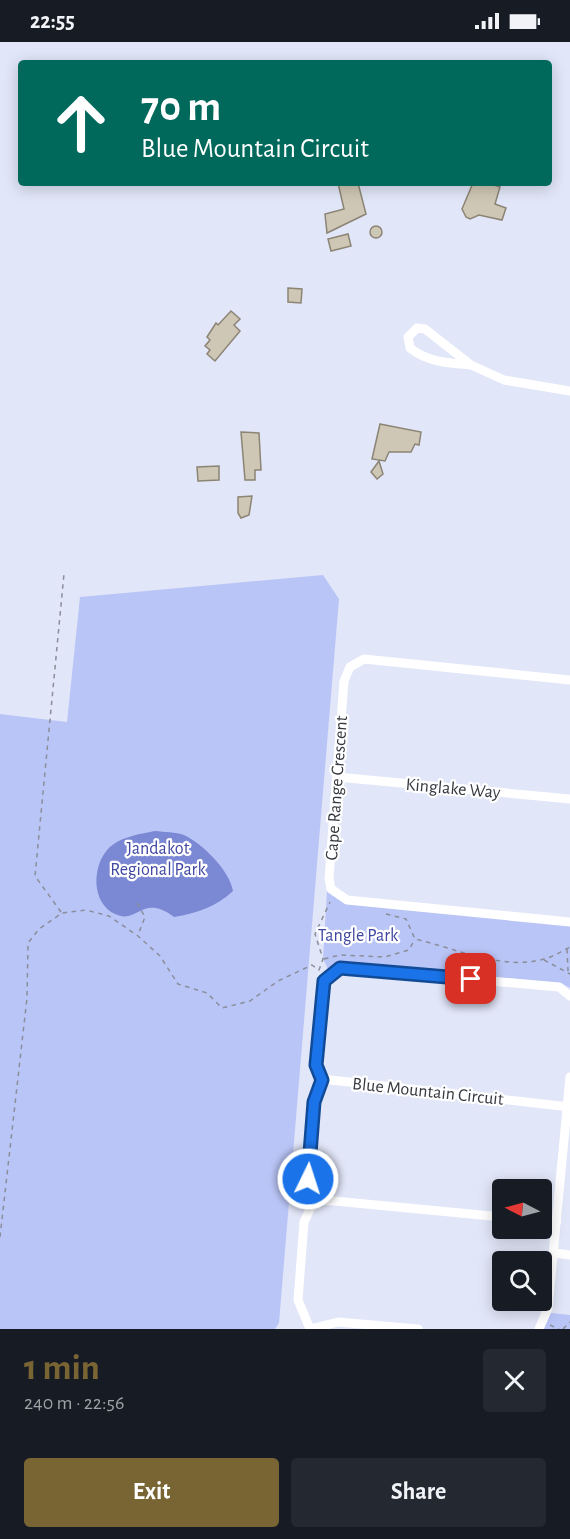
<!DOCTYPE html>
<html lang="en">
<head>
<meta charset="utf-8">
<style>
	:root { --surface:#171b24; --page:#242831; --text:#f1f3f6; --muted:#9ea1a6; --accent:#796433 }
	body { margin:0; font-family:"Alegreya Sans",sans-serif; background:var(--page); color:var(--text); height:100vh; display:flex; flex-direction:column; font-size:22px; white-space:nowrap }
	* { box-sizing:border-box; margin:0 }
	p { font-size:20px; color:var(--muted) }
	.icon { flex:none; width:33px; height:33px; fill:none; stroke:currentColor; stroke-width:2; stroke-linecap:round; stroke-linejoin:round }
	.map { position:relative; height:1287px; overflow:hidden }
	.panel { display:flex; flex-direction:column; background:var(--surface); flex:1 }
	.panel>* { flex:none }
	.top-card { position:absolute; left:18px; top:18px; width:534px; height:126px; border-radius:6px; box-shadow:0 3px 15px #0003; background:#00695c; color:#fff; overflow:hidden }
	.needle { width:39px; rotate:276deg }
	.controls { position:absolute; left:492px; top:1137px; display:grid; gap:12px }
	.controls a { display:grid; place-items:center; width:60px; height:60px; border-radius:6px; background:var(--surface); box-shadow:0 3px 15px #0003; font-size:30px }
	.pin { position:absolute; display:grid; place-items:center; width:51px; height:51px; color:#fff; margin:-26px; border-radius:12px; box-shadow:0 3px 9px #0006 }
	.me { position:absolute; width:66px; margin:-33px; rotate:4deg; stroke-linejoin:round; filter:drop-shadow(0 0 4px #0008) }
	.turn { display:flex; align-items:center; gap:21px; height:126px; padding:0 24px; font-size:27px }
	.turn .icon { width:78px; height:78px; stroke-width:2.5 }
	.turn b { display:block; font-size:42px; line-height:51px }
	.round { display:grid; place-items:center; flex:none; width:63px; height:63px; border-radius:6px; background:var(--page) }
	.head { display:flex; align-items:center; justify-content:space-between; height:102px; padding:0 24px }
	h1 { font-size:36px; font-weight:700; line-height:45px; color:var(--accent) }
	.button { display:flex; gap:12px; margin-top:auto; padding:12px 24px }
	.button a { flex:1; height:69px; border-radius:6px; background:var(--accent); color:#fff; font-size:24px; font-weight:700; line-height:69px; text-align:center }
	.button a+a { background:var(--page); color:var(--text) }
	.status { display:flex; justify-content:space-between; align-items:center; height:42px; padding:0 30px; background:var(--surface); direction:ltr }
	.status svg { height:16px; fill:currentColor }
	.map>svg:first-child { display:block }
</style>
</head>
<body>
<div class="status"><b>22:55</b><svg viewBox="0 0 49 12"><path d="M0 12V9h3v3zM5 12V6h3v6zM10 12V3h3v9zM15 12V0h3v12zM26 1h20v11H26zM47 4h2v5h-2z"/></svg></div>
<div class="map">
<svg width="570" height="1287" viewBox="0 0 570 1287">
	<rect width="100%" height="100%" fill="#e1e6f8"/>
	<path fill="#bac5f7" d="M 323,533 L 339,557 L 279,1281 L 275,1287 L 0,1287 L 0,672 L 67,680 L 80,555 Z
		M 327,849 L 346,861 L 570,882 L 570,946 L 561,941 L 339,921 L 328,927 L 323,917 Z
		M 551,1271 L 570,1273 L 570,1287 L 543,1287 Z"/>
	<path fill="#7b88d3" d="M 155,789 C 164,790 176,790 184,793 C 202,801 230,829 233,849 C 216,865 197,871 174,875 C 142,851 138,883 115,872 C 91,861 92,824 108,807 C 119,795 140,792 155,789 Z"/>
	<path fill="#cfc7b5" stroke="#8c8474" stroke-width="1.5" d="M 338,141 L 358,141 L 366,172 L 327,191 L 325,172 L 344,167 Z
		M 473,141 L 488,141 L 500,145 L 495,162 L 506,166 L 502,178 L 479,173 L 470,177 L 466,175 L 462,167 Z
		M370 190a6 6 0 1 1 12 0a6 6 0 1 1-12 0Z
		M 348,192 L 351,204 L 331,209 L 328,197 Z
		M 288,246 L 302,247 L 301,261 L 288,260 Z
		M 231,269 L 240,277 L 234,283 L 240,289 L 215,319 L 207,312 L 210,308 L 205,304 L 210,298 L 207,295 L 216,281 L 218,283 Z
		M 380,382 L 421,390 L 419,403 L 415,402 L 411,410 L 389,410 L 385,419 L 372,417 Z
		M 241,390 L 259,391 L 261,428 L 255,428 L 255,438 L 245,438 Z
		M 379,419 L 383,432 L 377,437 L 371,430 Z
		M 219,424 L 219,438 L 198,439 L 197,425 Z
		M 252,454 L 249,473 L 241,476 L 238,471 L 238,455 Z"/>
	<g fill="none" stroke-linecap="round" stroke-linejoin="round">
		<path stroke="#8a8e9a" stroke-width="1.5" stroke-dasharray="4.5 4.5" stroke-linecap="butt" d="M 137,861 L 145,875 L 138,893
			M 61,870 L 35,834 L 64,532
			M 386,872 L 406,877 L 415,897 C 455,906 502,929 544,917 C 553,915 562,909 570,905
			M 567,907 L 568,929
			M 324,917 L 340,913 L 385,915 L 409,908 L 415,897
			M 544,918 L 570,932
			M 0,1195 L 27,956 L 28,901 L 39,887 L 62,871 L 86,868 L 109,874 L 138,894 L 160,914 L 178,942 L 207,951 L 222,966 L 250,959 L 278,939 L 312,923 L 319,928 L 323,917 L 315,892 L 330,860
			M 550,1283 L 559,1287
			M 563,1287 L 570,1280"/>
		<path stroke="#fff" stroke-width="9" d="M 471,323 C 449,321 427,320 410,306 L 408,295 L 417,286 L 425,287 L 471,323 L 504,338 L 570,349
			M 570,638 L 364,617 L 350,625 L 344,639 L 329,836 L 331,847 L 347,858 L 570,880
			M 337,735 L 570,757
			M 570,954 L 559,945 L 340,926 L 324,939 L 316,1023 L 322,1037 L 570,1065
			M 318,1162 L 308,1137 L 314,1060 L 322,1037
			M 542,1178 L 557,1180
			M 554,1211 L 570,1213
			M 310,1287 L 298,1258 L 304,1180 L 311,1165 L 324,1158 L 502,1175
			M 310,1287 L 338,1280 L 418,1287
			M 539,1287 L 548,1266 L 570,1035"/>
	</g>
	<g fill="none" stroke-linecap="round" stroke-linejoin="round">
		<defs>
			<path id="route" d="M 308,1137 L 314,1060 L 322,1038 L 316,1023 L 324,939 L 340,926 L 471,937"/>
		</defs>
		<use href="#route" stroke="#114b97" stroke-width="15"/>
		<use href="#route" stroke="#1a73e8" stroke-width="10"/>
	</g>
	<g text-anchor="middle" stroke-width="4.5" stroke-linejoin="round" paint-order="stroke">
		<g font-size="18" fill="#373940" stroke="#fff">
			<text transform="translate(336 746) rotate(-86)" y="6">Cape Range Crescent</text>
			<text transform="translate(453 746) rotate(5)" y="6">Kinglake Way</text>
			<text transform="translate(428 1049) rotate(6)" y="6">Blue Mountain Circuit</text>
		</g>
		<g font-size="18" fill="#4048a2" stroke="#fff">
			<text x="158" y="812">Jandakot<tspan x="158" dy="21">Regional Park</tspan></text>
			<text x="358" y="899">Tangle Park</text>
		</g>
	</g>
</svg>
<div class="controls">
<a><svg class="needle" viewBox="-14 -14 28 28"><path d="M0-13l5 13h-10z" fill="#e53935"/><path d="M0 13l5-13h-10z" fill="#9ea1a6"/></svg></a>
<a><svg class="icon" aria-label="search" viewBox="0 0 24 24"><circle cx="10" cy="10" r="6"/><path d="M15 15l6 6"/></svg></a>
</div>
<div class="pin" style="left:471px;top:937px;background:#d93025"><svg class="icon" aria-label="arrive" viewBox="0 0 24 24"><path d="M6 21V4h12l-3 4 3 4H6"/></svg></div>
<svg class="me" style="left:308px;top:1137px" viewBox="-20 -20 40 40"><circle r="17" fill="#1a73e8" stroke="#fff" stroke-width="3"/><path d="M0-11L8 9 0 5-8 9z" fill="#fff"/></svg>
<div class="top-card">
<div class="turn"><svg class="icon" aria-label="ahead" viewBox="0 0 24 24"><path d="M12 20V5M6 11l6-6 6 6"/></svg><div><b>70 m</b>Blue Mountain Circuit</div></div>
</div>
</div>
<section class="panel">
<div class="head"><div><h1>1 min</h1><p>240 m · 22:56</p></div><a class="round"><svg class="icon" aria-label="close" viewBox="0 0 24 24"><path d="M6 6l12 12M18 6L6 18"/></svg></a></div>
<div class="button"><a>Exit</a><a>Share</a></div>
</section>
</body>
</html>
